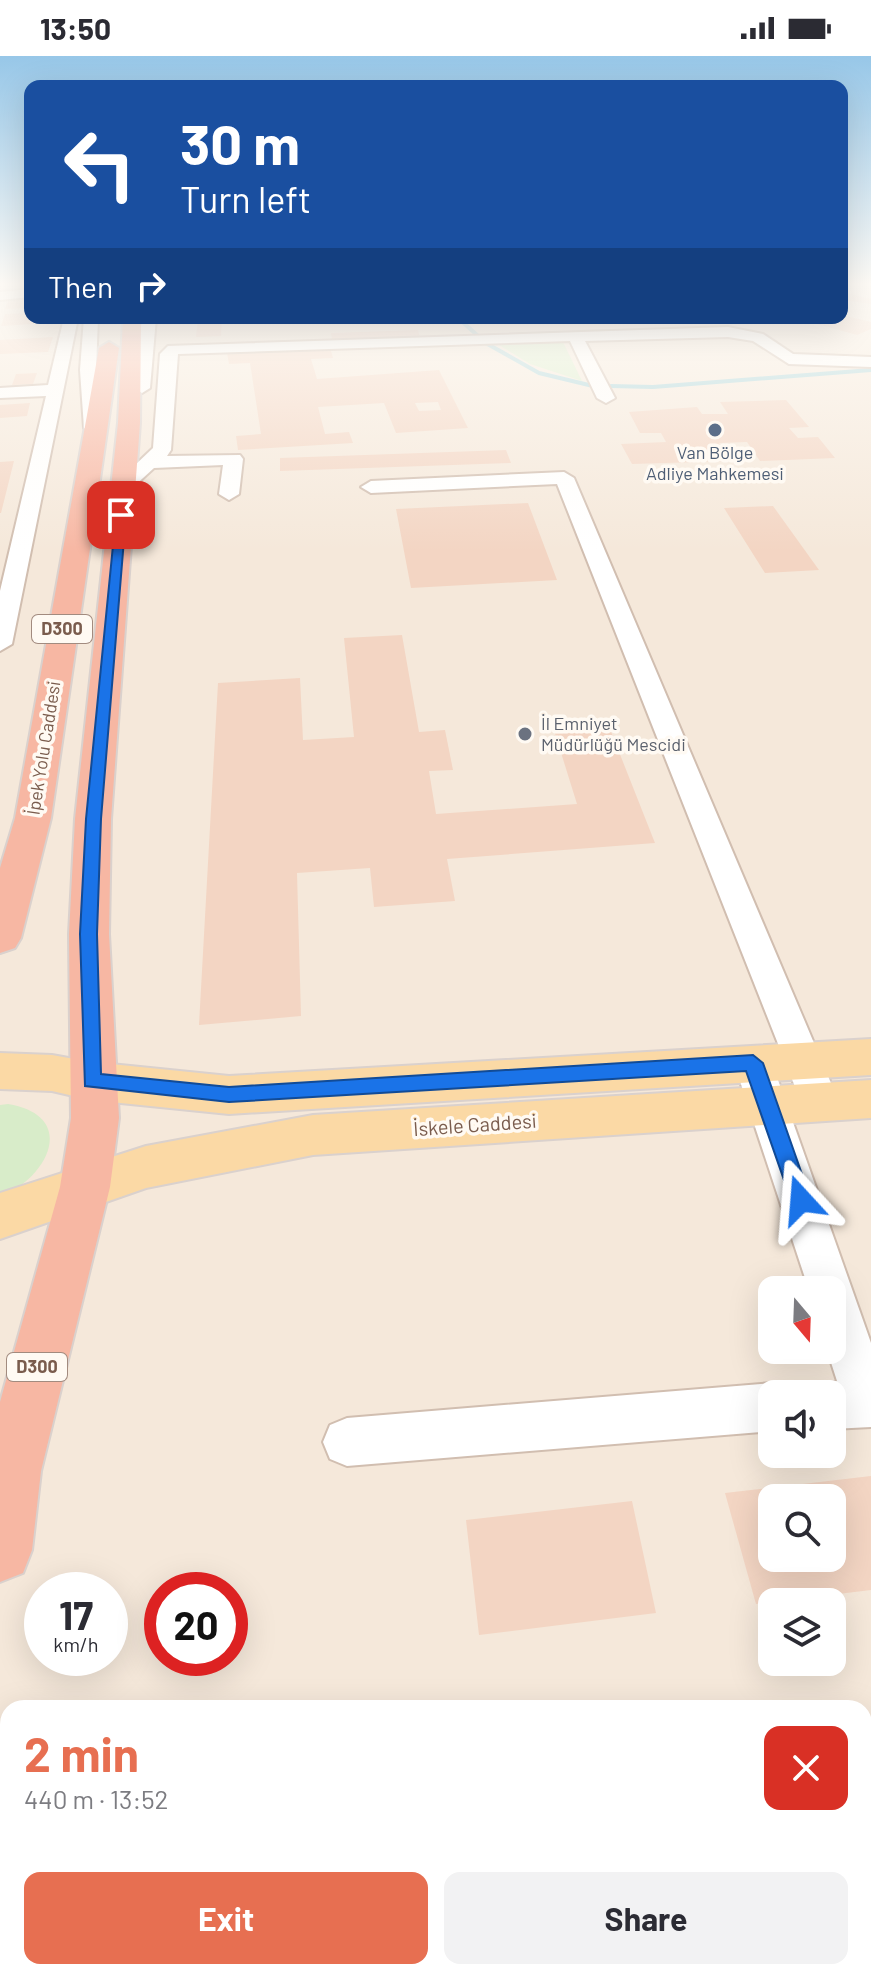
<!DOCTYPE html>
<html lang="en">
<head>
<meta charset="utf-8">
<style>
	:root { --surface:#fff; --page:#f2f2f3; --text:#2b2b33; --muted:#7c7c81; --accent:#e76f51 }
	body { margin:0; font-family:Barlow,sans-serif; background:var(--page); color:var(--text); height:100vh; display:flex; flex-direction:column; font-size:30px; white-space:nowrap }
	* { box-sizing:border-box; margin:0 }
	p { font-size:26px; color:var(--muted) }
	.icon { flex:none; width:44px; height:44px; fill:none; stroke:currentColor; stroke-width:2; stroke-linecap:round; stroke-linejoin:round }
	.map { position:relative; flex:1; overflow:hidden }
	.details { position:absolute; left:0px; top:1644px; width:872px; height:280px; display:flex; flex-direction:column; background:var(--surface); border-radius:24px 24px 0 0; box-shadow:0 8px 32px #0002 }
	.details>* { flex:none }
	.banner { position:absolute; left:24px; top:24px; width:824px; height:244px; border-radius:16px; box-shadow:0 8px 32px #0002; background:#1a4fa0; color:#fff; overflow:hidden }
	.needle { width:52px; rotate:161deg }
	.buttons { position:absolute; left:758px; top:1220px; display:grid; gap:16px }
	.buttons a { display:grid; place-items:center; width:88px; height:88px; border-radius:16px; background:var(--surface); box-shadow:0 8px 32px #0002; font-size:40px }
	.speed { position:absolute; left:24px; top:1516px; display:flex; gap:16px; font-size:40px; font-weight:700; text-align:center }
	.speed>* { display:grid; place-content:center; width:104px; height:104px; border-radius:50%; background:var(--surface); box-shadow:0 8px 32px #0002; line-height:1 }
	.speed small { font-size:20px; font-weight:400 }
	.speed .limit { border:12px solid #d22; background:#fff; color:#111 }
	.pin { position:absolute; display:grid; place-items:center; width:68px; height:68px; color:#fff; margin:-34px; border-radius:16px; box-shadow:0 4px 12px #0006 }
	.me { position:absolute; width:88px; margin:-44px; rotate:341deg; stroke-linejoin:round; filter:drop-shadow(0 0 6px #0008) }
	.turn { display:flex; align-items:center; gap:28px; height:168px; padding:0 24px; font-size:36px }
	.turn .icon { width:104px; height:104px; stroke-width:2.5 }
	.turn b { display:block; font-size:56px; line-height:68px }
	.then { display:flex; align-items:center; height:76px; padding:0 24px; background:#0003; gap:16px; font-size:30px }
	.round { display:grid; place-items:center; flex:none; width:84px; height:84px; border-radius:16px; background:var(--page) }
	.headline { display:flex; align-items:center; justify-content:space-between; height:136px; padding:0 24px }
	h1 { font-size:48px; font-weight:700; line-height:60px; color:var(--accent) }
	.cta { display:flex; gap:16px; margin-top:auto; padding:16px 24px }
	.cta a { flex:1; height:92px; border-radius:16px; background:var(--accent); color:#fff; font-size:32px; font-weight:700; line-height:92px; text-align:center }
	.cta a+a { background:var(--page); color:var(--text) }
	.status { display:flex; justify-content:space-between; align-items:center; height:56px; padding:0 40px; background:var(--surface); direction:ltr }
	.status svg { height:22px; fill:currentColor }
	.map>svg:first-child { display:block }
</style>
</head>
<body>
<div class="status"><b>13:50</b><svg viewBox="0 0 49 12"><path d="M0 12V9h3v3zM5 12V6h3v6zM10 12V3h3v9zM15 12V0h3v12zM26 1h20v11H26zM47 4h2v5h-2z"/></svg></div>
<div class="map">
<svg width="871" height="1924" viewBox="0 0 871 1924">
	<rect width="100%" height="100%" fill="#fdf6ec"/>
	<path fill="#f5e8da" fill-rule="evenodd" d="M 0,227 L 30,227 L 30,262 L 842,262 L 842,227 L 871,227 L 871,1924 L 0,1924 ZM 772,1234 L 832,1234 L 832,1294 L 772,1294 ZM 772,1338 L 832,1338 L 832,1398 L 772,1398 ZM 772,1442 L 832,1442 L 832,1502 L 772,1502 ZM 42,1534 L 110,1534 L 110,1602 L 42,1602 ZM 162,1534 L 230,1534 L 230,1602 L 162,1602 ZM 772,1546 L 832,1546 L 832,1606 L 772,1606 ZM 8,1652 L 864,1652 L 864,1916 L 8,1916 Z"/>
	<path fill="#d8ecc9" d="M 562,284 L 582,325 L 530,308 L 494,286 Z
		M 8,1048 C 79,1060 48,1122 0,1141 L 0,1049 Z"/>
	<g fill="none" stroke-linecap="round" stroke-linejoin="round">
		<path stroke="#a5d3da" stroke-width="4" d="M 458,262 L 477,279
			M 484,286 L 539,317 L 593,330
			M 611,330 L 653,331 L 871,314"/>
	</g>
	<path fill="#f3d5c3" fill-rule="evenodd" d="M 846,237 L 871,243 L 871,248 L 842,244 Z
		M 30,241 L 30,252 L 5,253 L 9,242 Z
		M 30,257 L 30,262 L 50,262 L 49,267 L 1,270 L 5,258 Z
		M 842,259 L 871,266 L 871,273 L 857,279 L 806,265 L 842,262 Z
		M 198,262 L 222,262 L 221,280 L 196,281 Z
		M 294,262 L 329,262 L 330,266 L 295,267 Z
		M 418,274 L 420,281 L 332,284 L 331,277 Z
		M 53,281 L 48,296 L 0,298 L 0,284 Z
		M 330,291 L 333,302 L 311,303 L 317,323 L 439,314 L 468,372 L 396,377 L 384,347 L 318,351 L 325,378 L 349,376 L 353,387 L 238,394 L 236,380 L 261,378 L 250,307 L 229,308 L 227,297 ZM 438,346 L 441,354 L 419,355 L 415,347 Z
		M 37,317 L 33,328 L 12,329 L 16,318 Z
		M 786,344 L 809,371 L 789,372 L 798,382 L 818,381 L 835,402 L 760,405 L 747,386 L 719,387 L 731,405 L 632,408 L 621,388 L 666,386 L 661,377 L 640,377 L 629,356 L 697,351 L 702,358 L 728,358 L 720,346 Z
		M 30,347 L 27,360 L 0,362 L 0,349 Z
		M 506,394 L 511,407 L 280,415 L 280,402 Z
		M 14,405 L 1,457 L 0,457 L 0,406 Z
		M 528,447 L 557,524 L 411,532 L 396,453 Z
		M 773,450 L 819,514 L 765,517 L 724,452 Z
		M 402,579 L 419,676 L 445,674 L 453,714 L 429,715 L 436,758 L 577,748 L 553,671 L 608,668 L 655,787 L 447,803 L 455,845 L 374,851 L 370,812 L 297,817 L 301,960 L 199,969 L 218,627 L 300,622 L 303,684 L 354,681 L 344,582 Z
		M 871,1420 L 871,1534 L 756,1548 L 725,1437 ZM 772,1442 L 832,1442 L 832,1502 L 772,1502 Z
		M 632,1445 L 656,1557 L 479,1579 L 466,1464 Z
		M 165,1916 L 336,1916 L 336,1924 L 165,1924 Z"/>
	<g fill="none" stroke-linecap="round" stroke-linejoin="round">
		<defs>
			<path id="minor" d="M 30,233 L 30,241 L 0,244 L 0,236 Z
				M 64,262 L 78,262 L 12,588 L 0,595 L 0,535 L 46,340 L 0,342 L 0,332 L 48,329 Z
				M 84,262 L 98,262 L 96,314 L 102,372 L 93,377 L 84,372 L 80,314 Z
				M 142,262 L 156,262 L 150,332 L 142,337 L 134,332 Z
				M 728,271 L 763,278 L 793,298 L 871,301 L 871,311 L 789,308 L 753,285 L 728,281 L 585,285 L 615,342 L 606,347 L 597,342 L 570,285 L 178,298 L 171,394 L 167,400 L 240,399 L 243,403 L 239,438 L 229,444 L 219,438 L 223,409 L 154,412 L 131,433 L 117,433 L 114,429 L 153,392 L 160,298 L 168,290 Z
				M 564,416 L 574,422 L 839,1046 L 834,1057 L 820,1062 L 806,1057 L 801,1046 L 557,428 L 371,437 L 361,431 L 371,425 Z
				M 753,992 L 766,996 L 772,1007 L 871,1287 L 871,1371 L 832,1373 L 832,1338 L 813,1338 L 815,1332 L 837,1325 L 827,1294 L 832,1294 L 832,1234 L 809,1234 L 734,1007 L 740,996 Z
				M 772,1327 L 791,1338 L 772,1338 L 772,1375 L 347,1410 L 330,1403 L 323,1386 L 330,1369 L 347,1362 Z"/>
			<path id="major" d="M 871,983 L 871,1019 L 229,1058 L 91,1044 L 52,1035 L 0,1033 L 0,997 L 52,999 L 91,1006 L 229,1020 Z
				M 871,1024 L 871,1062 L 313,1099 L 146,1132 L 0,1183 L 0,1137 L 146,1090 L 313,1059 Z"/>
			<path id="highway" d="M 123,262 L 141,262 L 140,367 L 111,763 L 109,878 L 119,1062 L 110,1131 L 41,1415 L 32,1494 L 23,1517 L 0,1526 L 0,1346 L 60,1131 L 71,1062 L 69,878 L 75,763 L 118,367 Z
				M 109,286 L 119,292 L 51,762 L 21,882 L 15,892 L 0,897 L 0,812 L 15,762 L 99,292 Z"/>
		</defs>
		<use href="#minor" stroke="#d1beb0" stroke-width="4"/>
		<use href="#major" stroke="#dad1cd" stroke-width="4"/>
		<use href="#highway" stroke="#dad1cd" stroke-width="4"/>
		<use href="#minor" fill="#fff" fill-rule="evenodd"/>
		<use href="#major" fill="#fbd9a5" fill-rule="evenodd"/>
		<use href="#highway" fill="#f7b7a3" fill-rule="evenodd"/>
	</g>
	<linearGradient id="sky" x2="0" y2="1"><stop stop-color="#97c7e8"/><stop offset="0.46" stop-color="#fefbf6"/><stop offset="1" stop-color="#fefbf6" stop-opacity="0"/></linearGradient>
	<rect width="871" height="496" fill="url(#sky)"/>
	<path fill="#1a73e8" stroke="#114b97" stroke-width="2" d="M 121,456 L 126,459 L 101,763 L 97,878 L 101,1018 L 229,1031 L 753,999 L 763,1007 L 811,1144 L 808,1150 L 801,1153 L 794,1150 L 791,1144 L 746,1015 L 229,1046 L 85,1030 L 80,878 L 86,763 L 116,459 Z"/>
	<circle fill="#5c6f8a" stroke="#fffaf3" stroke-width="3" cx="715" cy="374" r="8"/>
	<circle fill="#6b7280" stroke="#fffaf3" stroke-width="3" cx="525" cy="678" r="8"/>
	<g text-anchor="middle" stroke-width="7" stroke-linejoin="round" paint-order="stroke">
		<g font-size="18" fill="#4e5e75" stroke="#fffaf3">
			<text x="715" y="403">Van Bölge<tspan x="715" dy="21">Adliye Mahkemesi</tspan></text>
		</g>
		<g fill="#fffaf3" stroke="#a28b7f" stroke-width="2">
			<rect x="32" y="559" width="60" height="28" rx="6"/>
			<rect x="7" y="1297" width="60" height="28" rx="6"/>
		</g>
		<g font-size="18" font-weight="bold" fill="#7a5c4d">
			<text x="62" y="579">D300</text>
			<text x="37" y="1317">D300</text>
		</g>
		<g font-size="18" fill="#5b616d" stroke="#fffaf3" text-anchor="start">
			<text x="541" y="674">İl Emniyet<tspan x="541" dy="21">Müdürlüğü Mescidi</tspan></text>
		</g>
		<g font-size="18" fill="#7a5c4d" stroke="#fffaf3">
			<text transform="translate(44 692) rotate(-81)" y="6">İpek Yolu Caddesi</text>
		</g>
		<g font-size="20" fill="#7a5c4d" stroke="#fffaf3">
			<text transform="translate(475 1069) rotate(-4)" y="7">İskele Caddesi</text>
		</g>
	</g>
</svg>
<div class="buttons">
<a><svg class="needle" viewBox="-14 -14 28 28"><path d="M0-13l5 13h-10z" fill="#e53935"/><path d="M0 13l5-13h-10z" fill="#7c7c81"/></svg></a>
<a><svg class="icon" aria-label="sound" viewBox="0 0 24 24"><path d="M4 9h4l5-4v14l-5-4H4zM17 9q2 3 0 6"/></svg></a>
<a><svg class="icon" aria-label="search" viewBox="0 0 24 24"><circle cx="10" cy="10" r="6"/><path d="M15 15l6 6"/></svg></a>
<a><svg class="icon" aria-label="layers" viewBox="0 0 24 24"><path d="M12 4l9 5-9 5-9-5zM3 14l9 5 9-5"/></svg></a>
</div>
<div class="speed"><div>17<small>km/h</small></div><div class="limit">20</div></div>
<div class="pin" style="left:121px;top:459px;background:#d93025"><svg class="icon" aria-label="arrive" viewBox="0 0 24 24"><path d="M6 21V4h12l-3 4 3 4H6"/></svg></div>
<svg class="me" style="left:801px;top:1144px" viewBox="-20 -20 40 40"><path d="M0-17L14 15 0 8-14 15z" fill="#1a73e8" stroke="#fff" stroke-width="4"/></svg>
<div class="banner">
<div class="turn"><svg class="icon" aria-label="left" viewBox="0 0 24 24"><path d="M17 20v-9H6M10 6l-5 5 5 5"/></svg><div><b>30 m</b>Turn left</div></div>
<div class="then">Then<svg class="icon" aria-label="right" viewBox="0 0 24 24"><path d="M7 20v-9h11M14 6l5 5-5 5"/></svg></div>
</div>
<section class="details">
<div class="headline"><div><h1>2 min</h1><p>440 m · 13:52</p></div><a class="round" style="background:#d93025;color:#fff"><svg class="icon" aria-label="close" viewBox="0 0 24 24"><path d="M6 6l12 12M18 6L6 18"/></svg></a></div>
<div class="cta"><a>Exit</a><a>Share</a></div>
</section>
</div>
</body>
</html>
